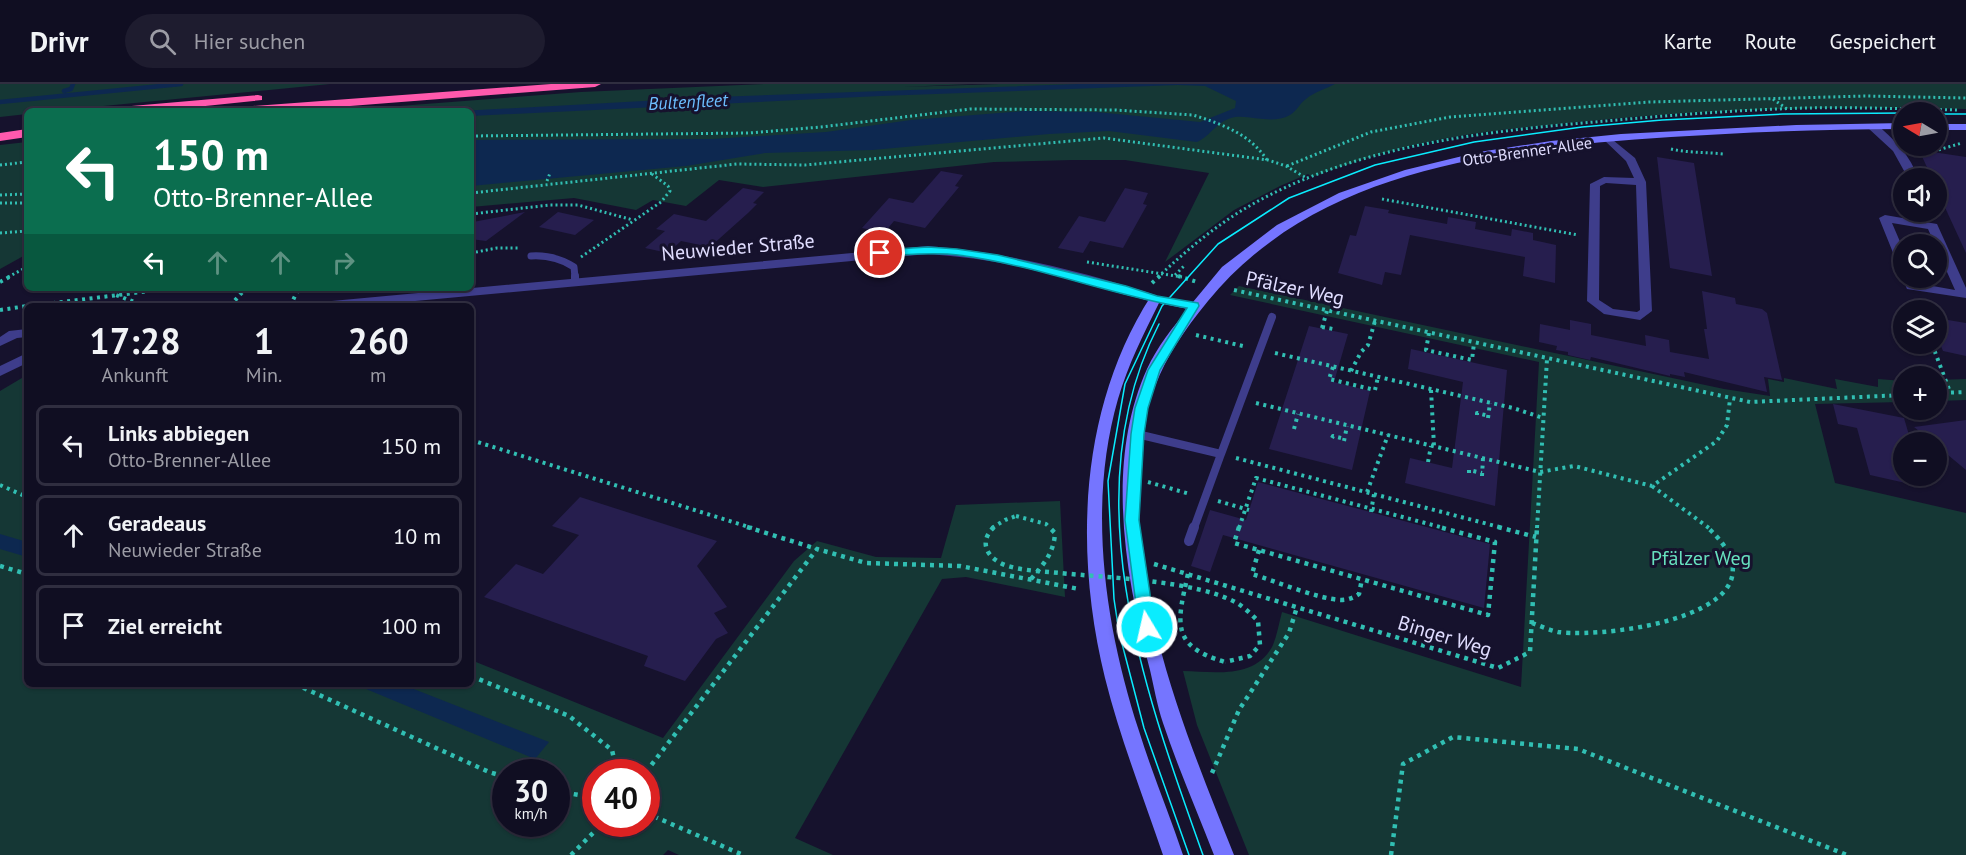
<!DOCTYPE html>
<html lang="de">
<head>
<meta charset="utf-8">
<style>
	:root { --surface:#100e22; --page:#1e1c2f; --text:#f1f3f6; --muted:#9c9ca5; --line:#302e40 }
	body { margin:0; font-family:"PT Sans",sans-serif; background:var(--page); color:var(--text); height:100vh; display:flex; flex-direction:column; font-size:22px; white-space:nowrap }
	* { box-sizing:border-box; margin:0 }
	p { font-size:20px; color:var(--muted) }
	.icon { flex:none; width:33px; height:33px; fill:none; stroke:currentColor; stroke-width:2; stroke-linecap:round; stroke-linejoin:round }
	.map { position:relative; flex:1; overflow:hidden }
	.details { position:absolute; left:24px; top:219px; width:450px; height:384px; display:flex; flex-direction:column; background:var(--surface); border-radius:9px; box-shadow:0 2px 4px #0004,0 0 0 2px var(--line) }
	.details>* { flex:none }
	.top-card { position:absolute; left:24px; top:24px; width:450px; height:183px; border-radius:9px; box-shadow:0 2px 4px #0004,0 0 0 2px var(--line); background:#0b6e4f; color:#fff; overflow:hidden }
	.needle { width:39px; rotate:280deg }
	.fabs { position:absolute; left:1893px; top:18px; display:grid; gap:12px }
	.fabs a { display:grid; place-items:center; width:54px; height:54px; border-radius:50%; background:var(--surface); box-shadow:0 2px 4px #0004,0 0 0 2px var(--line); font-size:30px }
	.speed { position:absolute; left:492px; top:675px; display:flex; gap:12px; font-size:30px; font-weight:700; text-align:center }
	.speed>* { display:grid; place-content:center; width:78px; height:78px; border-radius:50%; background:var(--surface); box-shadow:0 2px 4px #0004,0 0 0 2px var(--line); line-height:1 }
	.speed small { font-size:15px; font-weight:400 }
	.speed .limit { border:9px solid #d22; background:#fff; color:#111 }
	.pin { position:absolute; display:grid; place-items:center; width:51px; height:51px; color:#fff; margin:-26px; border:3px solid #fff; border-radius:50%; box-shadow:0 2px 6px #0007 }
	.me { position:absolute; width:66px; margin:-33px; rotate:351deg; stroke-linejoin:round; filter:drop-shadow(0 0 4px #0008) }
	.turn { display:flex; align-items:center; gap:21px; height:126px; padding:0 30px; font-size:27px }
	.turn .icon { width:78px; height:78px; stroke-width:2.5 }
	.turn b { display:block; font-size:42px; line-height:51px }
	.lanes { display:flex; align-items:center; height:57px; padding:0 30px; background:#0003; justify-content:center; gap:30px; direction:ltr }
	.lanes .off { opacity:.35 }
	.eta { display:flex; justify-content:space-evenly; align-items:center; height:102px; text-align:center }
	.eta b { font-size:36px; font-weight:800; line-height:42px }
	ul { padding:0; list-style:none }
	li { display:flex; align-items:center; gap:18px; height:81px; margin:0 12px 9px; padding:0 18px; border:3px solid var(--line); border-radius:9px }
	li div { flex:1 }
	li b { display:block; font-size:22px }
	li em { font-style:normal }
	header { display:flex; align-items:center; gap:36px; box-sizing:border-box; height:84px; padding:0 30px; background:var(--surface); border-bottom:2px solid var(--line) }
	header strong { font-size:28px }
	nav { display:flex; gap:33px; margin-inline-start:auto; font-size:21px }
	.search { width:420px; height:54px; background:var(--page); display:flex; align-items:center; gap:15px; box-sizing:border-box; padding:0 21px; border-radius:33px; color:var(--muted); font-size:22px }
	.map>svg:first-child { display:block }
</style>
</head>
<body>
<header>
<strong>Drivr</strong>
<div class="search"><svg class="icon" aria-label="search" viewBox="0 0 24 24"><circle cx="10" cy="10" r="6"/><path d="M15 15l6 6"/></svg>Hier suchen</div>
<nav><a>Karte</a><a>Route</a><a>Gespeichert</a></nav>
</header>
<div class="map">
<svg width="1966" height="771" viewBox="0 0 1966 771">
	<rect width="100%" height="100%" fill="#16122d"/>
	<path fill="#153735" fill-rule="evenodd" d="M 0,0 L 330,0 L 52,27 L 27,27 L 27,30 L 0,33 Z
		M 764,0 L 973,0 L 902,3 L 999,0 L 1966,0 L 1966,25 C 1840,22 1714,24 1588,37 C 1540,42 1491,46 1443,55 C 1398,63 1355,77 1312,93 L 1308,90 L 1280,102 L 1234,126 L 1165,178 L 1209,89 L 1125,76 L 1072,76 L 994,78 L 763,103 L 719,96 L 686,122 L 653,116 L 636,126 L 574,114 L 471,123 L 471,27 L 334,27 L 581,8 Z
		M 27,58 L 27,170 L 0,185 L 0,61 Z
		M 1239,202 L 1724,305 L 1770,312 L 1768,295 L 1784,298 L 1784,294 L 1837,305 L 1835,295 L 1878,303 L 1878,295 L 1903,297 L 1903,318 L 1815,320 L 1835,399 L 1966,429 L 1966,771 L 1249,771 L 1197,641 L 1183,587 C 1215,588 1256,595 1273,561 C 1277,551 1279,539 1282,528 L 1521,603 L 1539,278 L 1230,211 Z
		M 27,291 L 27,600 L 471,600 L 471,576 L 663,654 L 794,477 L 817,457 L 876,473 L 941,474 L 956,421 L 1060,417 L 1065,513 L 966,493 L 942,495 L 795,754 L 833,771 L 679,771 L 668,766 L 663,771 L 0,771 L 0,307 ZM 506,688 L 556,688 L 556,740 L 506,740 ZM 596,688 L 646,688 L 646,740 L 596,740 Z
		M 1966,295 L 1966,316 L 1937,317 L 1937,296 Z"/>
	<path fill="#0d2850" d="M 1078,0 L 1335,0 C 1326,5 1314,8 1306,15 C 1300,19 1296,28 1290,31 C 1272,41 1253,31 1235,33 C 1217,36 1211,52 1197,58 L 1109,47 L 1049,50 L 872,66 L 765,69 L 686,82 L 471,102 L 471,56 L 713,55 L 826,48 L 911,36 L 1024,27 L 1096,28 L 1200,38 L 1235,24 L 1236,17 L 1205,2 L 1178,1 L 880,12 L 471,32 L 471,27 L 460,27 L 716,13 Z
		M 0,450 L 27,458 L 27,473 L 0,465 Z
		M 354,600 L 401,600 L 549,658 L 535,675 Z"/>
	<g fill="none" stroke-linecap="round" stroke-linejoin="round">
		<path stroke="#0d2850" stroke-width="4.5" d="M 64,7 L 71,5 L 73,0
			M 0,18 L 181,0"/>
	</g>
	<path fill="#261e4e" d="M 1919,66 L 1966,73 L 1966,169 L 1936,104 L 1936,94 L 1932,94 Z
		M 1657,73 L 1694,79 L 1712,192 L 1670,184 Z
		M 941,87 L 963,91 L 955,102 L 959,103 L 925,144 L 894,137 L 884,149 L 862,144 L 889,114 L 913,119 Z
		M 743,104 L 764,108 L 753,119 L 757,120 L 748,129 L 710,163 L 681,157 L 668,169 L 645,164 L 665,147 L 656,145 L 674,130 L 706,137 Z
		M 1125,104 L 1148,109 L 1143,120 L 1147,121 L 1123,164 L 1090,157 L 1083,169 L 1058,164 L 1079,132 L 1105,138 Z
		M 1365,122 L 1389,126 L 1388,129 L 1447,140 L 1448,133 L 1476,138 L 1475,145 L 1511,152 L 1512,145 L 1533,149 L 1533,156 L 1556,161 L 1555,199 L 1523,192 L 1525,173 L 1410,151 L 1401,191 L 1385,188 L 1382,201 L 1338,189 L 1350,151 L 1356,152 Z
		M 525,128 L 486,157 L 471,155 L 473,138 Z
		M 558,128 L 594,136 L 575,151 L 539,143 Z
		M 1702,207 L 1735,214 L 1736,220 L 1762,225 L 1767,229 L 1782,296 L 1764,293 L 1767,308 L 1684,288 L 1685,293 L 1670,290 L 1670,292 L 1591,273 L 1590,276 L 1568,271 L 1568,268 L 1556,266 L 1557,262 L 1539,258 L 1540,240 L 1570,246 L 1570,236 L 1591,240 L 1591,251 L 1646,262 L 1645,251 L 1669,256 L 1670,268 L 1709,275 L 1704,245 L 1707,245 Z
		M 1936,234 L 1966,239 L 1966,272 L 1943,267 L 1936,250 Z
		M 1309,242 L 1348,250 L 1334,298 L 1370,307 L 1352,386 L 1269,365 Z
		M 1411,265 L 1507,286 L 1495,422 L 1405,399 L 1410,374 L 1452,384 L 1463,298 L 1408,285 Z
		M 1833,320 L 1904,334 L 1911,358 L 1904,358 L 1904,392 L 1922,392 L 1923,397 L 1916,395 L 1919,402 L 1870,391 L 1857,344 L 1838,340 Z
		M 1966,336 L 1966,386 L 1936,361 L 1936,358 L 1933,358 L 1914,343 Z
		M 1258,398 L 1490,460 L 1484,524 L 1223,451 L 1210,488 L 1191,482 L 1210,426 L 1246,436 Z
		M 580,413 L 717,457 L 697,482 L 727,523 L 714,529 L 728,549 L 716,555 L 685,597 L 644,582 L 648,572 L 484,513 L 516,480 L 543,490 L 579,451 L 552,442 Z"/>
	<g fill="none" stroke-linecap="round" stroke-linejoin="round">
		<path stroke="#31bfb3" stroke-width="3" stroke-dasharray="2 3" stroke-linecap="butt" d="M 1773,15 L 1787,25
			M 471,52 L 749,49 L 821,43 L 970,25 L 1115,26 L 1193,31 C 1222,40 1250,50 1267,76
			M 1914,63 L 1938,66 L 1962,59
			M 1671,65 C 1688,69 1705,68 1723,70
			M 0,81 L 27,78
			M 1287,82 L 1371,48 L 1450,33 L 1650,18 L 1865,12 L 1966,14
			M 547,97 L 550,89
			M 471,109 L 737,80 L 805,81 L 1104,54 L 1268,76 L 1286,82 L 1308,95
			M 0,111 L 27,110
			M 1382,115 L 1578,151
			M 0,119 L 27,119
			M 471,130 L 550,121 L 578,121 L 633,136
			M 0,149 L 27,147
			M 471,169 L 497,164 L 518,164
			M 581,173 L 661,118 L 670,107 L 668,102 L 652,90
			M 1087,178 L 1182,193
			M 1175,191 L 1184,182
			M 8,193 L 27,183
			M 1158,193 C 1187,166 1216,141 1251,121 C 1357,61 1486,47 1606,37 C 1672,31 1738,26 1805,24 C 1856,23 1908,25 1959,26"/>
		<path stroke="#31bfb3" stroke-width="4" stroke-dasharray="3 4.5" stroke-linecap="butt" d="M 1178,192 L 1197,198
			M 0,198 L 11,192
			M 1152,199 L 1160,192
			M 114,204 L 116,211 L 137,219 L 136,222
			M 1234,206 L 1750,318 L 1904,311
			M 1916,216 L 1920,226
			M 30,222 L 174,204
			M 230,222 L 246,204
			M 290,222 L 299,204
			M 0,226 L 27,222
			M 1322,243 L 1333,245 L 1332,247
			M 1322,244 L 1327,227
			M 1429,249 L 1426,266 L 1472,276 L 1474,259
			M 1196,251 L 1247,263
			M 1932,260 L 1950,308
			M 1275,269 L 1513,324 L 1543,334
			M 1333,283 L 1329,295 L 1375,306 L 1378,293
			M 1351,287 L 1361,268 L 1368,261 L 1375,237
			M 1431,306 L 1434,362
			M 1936,309 L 1966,308
			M 1256,319 L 1540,388 L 1574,382 L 1652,402 L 1717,357 L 1727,341 L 1730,315
			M 1477,331 L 1477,329 L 1489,332
			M 1488,334 L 1490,319
			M 1294,345 L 1298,330
			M 1332,354 L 1333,352 L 1345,355
			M 471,356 L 752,444
			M 1344,357 L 1347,342
			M 1236,374 L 1503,444
			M 1428,378 L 1431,362
			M 1469,389 L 1469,386 L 1482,389
			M 1482,392 L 1483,374
			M 1148,398 L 1190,410
			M 0,401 L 27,413
			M 1652,402 L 1709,444
			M 1367,408 L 1388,351
			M 1218,417 L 1249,426
			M 1371,428 L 1374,410
			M 1016,432 L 1046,440 L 1050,444
			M 1239,444 L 1256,394 L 1444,444
			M 1537,444 L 1547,275"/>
		<path stroke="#31bfb3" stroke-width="4.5" stroke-dasharray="4 5" stroke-linecap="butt" d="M 747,443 L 817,465
			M 1239,443 L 1234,459 L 1488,531 L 1495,458 L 1439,443
			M 1498,443 L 1536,453
			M 1259,466 L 1252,490 C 1275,497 1318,515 1341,516 C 1348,516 1353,514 1359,510 L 1362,495
			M 1154,480 L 1498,584 L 1530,568 L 1537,443
			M 0,482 L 27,490
			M 1188,490 C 1177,539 1170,562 1225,578
			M 1031,495 C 1043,481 1054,469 1055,449 L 1049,443
			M 1532,539 C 1540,542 1549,546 1558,548 C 1612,555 1801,528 1707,443
			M 471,592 L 569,632 L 612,666 L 617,688
			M 295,600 L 489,688 L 506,693
			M 646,688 L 817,465 L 866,479 L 960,482 L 1079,505
			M 1212,689 L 1239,626 L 1289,549 L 1297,523
			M 556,707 L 596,714
			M 646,729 L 743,771
			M 571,771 L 602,740
			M 1391,771 L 1403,680 L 1453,653 L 1578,665 L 1847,771"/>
		<path stroke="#3e3d8b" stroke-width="7" d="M 531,172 C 547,171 560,174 574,183 L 575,193"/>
		<path stroke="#3e3d8b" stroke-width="8" d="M 575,192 L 575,198
			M 1137,350 L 1221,370 L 1272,233
			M 1194,444 L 1221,370"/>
		<path stroke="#3e3d8b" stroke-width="10" d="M 1189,457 L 1194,443"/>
		<path fill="#3e3d8b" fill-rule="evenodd" d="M 1868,40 L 1876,40 C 1894,55 1911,72 1918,94 L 1908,94 L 1893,67 L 1868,44 Z
			M 1608,52 L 1635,74 L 1646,98 L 1652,227 L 1640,236 L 1604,230 L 1587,217 L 1590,100 L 1604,93 L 1634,94 L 1626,77 L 1603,55 ZM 1606,99 L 1636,101 L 1640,226 L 1637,228 L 1613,225 L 1599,216 L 1600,102 Z
			M 1885,131 L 1937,140 L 1966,204 L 1966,214 L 1907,205 L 1902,194 L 1904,192 L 1914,194 L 1916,199 L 1955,206 L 1928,145 L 1892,139 L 1904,167 L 1904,186 L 1900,186 L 1879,134 Z
			M 928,162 C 1006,168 1085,188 1159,212 L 1161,215 L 1155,219 C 1141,215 1129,210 1115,206 C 1054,189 991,174 928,170 L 361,222 L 315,222 L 321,218 Z
			M 27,245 L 27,253 L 17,254 L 0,262 L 0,253 L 9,247 Z
			M 27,269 L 27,279 L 0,292 L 0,282 Z"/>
		<path fill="#7575ff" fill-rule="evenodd" d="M 1904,39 L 1904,45 C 1826,45 1748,48 1671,53 C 1508,64 1318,82 1208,217 C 1158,278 1141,320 1139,399 C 1135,529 1187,653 1234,771 L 1214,771 C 1197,727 1178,684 1163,639 C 1157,621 1154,603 1150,586 C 1125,491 1105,378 1147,285 C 1157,263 1173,243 1188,225 L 1159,219 C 1143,251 1128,281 1118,315 C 1087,422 1105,543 1139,647 C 1152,689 1169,729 1183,771 L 1163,771 C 1143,712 1120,654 1105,594 C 1074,468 1079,324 1151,212 L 1193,218 L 1222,183 L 1277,141 L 1339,109 L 1405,86 L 1479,68 L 1551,57 L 1621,50 L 1796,41 Z
			M 1936,40 L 1966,40 L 1966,46 L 1936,46 Z"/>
		<path fill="#ff59ad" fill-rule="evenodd" d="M 551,0 L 601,0 L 595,3 L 286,27 L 234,27 L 240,23 Z
			M 258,11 L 262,12 L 262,16 L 157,27 L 114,27 L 120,23 Z
			M 27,45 L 27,53 L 0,57 L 0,49 Z"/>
		<path stroke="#0aecfe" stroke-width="1.5" d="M 1936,30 L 1966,30
			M 1159,240 C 1072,409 1144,606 1203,771
			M 1189,771 L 1144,644 L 1119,548 L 1114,515 L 1108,397 L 1125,300 L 1162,222 L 1218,160 L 1289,114 L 1375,81 L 1474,58 L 1582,43 L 1662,36 L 1783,30 L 1904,29"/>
		<path stroke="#31bfb3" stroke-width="4" stroke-dasharray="3 4.5" stroke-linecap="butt" d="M 992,444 L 1005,436 L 1016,432"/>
		<path stroke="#31bfb3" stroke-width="4.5" stroke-dasharray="4 5" stroke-linecap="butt" d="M 994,443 C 978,458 987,474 1005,481 C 1022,487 1042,487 1060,489 C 1108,494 1195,496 1237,519 C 1245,524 1252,531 1258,537 L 1260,561 L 1250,572 L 1225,578"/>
	</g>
	<path fill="#0aecfe" stroke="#0699a5" stroke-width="1.5" d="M 928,163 L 957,165 L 998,171 L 1126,202 L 1157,212 L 1198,219 L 1199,222 L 1160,286 L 1148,324 L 1144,350 L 1139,436 L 1155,543 L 1152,548 L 1147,549 L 1141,548 L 1139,543 L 1125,436 L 1131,350 L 1135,324 L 1148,286 L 1187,224 C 1110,211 1036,181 958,171 C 933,168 906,171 880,172 L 875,169 L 880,166 Z"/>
	<g text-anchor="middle" stroke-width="6" stroke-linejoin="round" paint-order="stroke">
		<g font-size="16" fill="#e0ddff" stroke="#16122d">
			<text transform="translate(1527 67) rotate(-8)" y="6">Otto-Brenner-Allee</text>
		</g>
		<g font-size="18" font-style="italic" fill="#6cbeff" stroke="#16122d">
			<text transform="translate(688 18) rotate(-3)" y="6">Bultenfleet</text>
		</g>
		<g font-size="20" fill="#e0ddff" stroke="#16122d">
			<text transform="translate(738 163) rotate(-5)" y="7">Neuwieder Straße</text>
			<text transform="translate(1295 204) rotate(12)" y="7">Pfälzer Weg</text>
			<text transform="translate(1445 552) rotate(17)" y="7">Binger Weg</text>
		</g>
		<g font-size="20" fill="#67e1bf" stroke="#16122d">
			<text x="1701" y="481">Pfälzer Weg</text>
		</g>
	</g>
</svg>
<div class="fabs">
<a><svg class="needle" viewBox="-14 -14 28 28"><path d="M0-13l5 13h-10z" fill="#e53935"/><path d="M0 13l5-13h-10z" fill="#9c9ca5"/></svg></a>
<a><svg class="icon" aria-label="sound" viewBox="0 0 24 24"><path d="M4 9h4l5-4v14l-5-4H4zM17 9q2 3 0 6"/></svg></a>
<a><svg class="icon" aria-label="search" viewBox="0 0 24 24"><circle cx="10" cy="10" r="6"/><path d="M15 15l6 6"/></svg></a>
<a><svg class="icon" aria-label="layers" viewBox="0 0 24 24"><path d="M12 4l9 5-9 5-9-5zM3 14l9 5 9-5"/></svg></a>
<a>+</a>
<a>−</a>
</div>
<div class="speed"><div>30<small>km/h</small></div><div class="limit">40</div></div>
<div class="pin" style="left:880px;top:169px;background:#d93025"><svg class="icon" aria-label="arrive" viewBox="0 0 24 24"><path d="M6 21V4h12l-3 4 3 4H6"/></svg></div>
<svg class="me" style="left:1147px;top:543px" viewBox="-20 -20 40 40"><circle r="17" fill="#0aecfe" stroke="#fff" stroke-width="3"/><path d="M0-11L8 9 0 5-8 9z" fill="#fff"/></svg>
<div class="top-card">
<div class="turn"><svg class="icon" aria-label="left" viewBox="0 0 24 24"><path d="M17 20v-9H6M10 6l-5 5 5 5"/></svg><div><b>150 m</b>Otto-Brenner-Allee</div></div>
<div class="lanes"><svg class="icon" aria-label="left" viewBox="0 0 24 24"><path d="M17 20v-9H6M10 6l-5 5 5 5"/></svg><svg class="icon off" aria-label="ahead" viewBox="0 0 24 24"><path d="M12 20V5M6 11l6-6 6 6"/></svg><svg class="icon off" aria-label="ahead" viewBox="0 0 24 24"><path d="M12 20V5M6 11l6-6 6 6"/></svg><svg class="icon off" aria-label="right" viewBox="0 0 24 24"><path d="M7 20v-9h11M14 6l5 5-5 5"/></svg></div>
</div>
<section class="details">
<div class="eta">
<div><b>17:28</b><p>Ankunft</p></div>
<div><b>1</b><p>Min.</p></div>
<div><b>260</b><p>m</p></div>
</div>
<ul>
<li><svg class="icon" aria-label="left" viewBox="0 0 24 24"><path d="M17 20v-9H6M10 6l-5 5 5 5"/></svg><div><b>Links abbiegen</b><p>Otto-Brenner-Allee</p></div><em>150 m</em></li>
<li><svg class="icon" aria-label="ahead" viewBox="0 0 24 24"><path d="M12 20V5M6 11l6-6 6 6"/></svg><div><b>Geradeaus</b><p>Neuwieder Straße</p></div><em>10 m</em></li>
<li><svg class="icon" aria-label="arrive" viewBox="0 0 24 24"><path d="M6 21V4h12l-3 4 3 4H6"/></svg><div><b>Ziel erreicht</b></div><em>100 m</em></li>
</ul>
</section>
</div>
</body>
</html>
